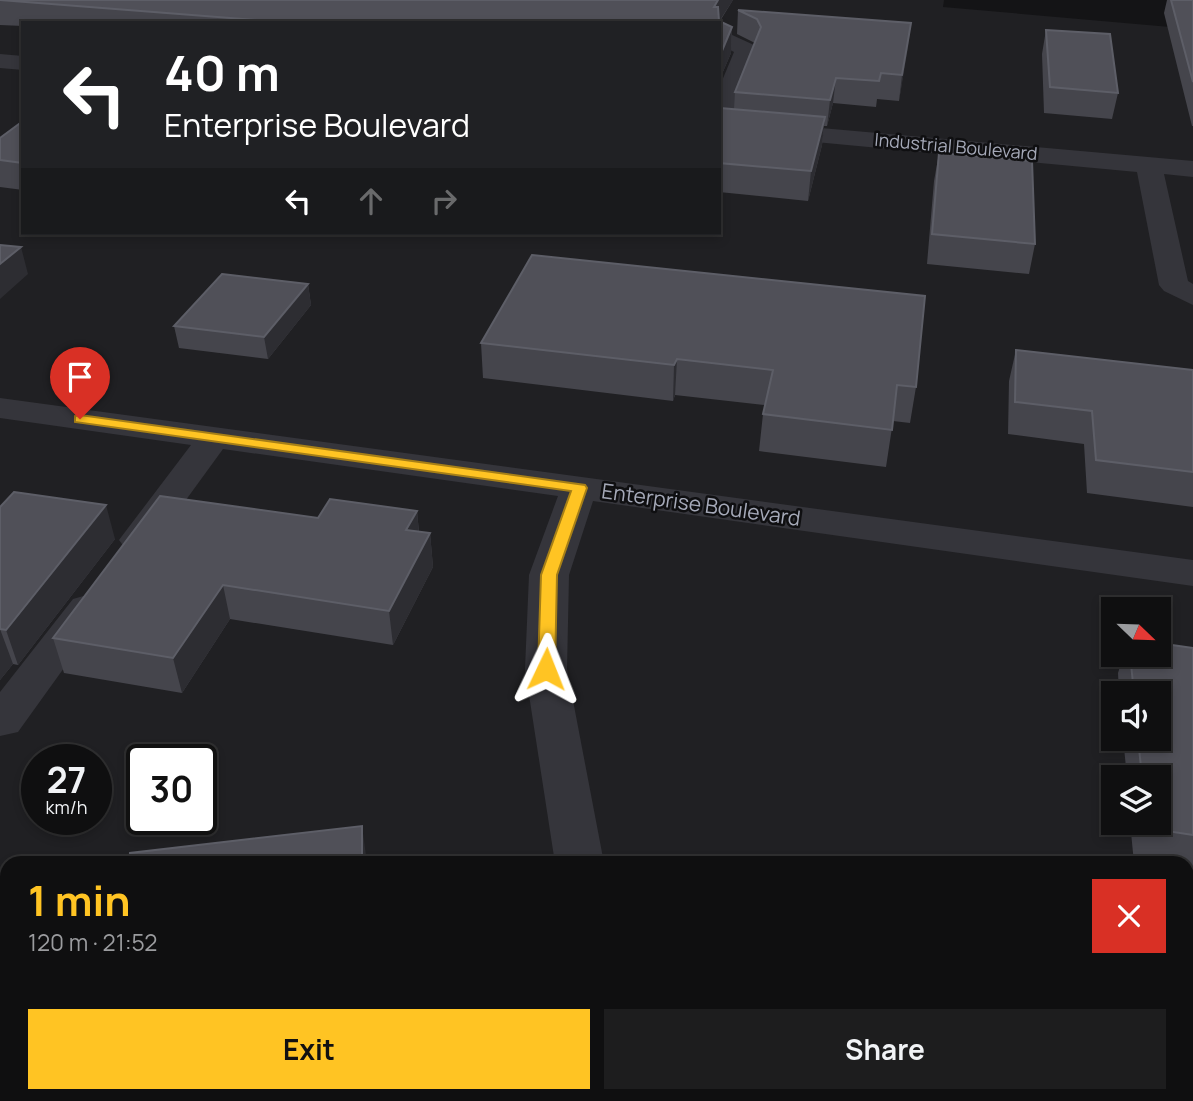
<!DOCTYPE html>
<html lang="en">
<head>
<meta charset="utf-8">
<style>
	:root { --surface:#0f0f10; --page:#1d1d1e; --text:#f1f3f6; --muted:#9b9c9f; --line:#2f2f30; --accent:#ffc423 }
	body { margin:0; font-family:Manrope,sans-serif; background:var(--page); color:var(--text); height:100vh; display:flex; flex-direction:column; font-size:26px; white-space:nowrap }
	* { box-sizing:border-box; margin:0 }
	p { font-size:23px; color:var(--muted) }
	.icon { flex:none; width:38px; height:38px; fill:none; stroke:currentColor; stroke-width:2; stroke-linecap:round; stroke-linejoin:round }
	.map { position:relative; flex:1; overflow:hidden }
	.panel { position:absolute; left:0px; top:856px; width:1194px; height:247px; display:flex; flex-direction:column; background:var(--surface); border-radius:21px 21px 0 0; box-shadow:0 4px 10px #0003,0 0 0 2px var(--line) }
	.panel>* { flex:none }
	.hud { position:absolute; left:21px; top:21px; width:700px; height:214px; border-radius:0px; box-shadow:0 4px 10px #0003,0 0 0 2px var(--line); background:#202124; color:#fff; overflow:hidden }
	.needle { width:46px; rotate:113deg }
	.buttons { position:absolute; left:1101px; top:597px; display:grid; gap:14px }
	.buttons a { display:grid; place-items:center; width:70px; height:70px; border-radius:0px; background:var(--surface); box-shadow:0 4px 10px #0003,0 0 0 2px var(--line); font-size:35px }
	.speed { position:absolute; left:21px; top:744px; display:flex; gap:14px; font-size:35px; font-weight:700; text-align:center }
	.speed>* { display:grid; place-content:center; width:91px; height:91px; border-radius:50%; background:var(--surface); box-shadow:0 4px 10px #0003,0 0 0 2px var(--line); line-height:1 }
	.speed small { font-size:18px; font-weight:400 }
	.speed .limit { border:4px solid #111; border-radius:10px; background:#fff; color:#111 }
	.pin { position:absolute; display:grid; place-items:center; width:60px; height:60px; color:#fff; margin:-72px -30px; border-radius:50% 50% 50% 0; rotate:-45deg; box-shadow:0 0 7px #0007 }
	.pin .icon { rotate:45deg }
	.me { position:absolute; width:77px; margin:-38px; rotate:2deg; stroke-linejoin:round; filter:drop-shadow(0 0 5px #0008) }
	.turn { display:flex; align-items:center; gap:24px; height:147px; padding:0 28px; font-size:32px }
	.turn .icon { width:91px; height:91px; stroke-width:2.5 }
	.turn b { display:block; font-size:49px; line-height:60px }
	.lanes { display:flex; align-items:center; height:66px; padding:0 28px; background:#0003; justify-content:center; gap:35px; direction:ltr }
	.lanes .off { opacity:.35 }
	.round { display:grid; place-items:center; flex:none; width:74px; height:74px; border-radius:0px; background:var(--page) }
	.headline { display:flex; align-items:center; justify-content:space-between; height:119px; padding:0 28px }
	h1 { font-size:42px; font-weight:700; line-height:52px; color:var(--accent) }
	.primary-button { display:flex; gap:14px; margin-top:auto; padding:14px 28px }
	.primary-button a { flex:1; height:80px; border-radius:0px; background:var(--accent); color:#111; font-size:28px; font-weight:700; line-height:80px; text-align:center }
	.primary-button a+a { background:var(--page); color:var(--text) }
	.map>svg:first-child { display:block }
</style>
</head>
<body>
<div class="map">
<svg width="1193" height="1101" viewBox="0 0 1193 1101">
	<rect width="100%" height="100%" fill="#141416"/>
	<path fill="#202023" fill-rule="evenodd" d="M 0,0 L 944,0 L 943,7 L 1193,29 L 1193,1101 L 0,1101 ZM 23,23 L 719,23 L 719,233 L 23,233 ZM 1113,609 L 1158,609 L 1158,654 L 1113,654 ZM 1113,693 L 1158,693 L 1158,738 L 1113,738 ZM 37,760 L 96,760 L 96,819 L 37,819 ZM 142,760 L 201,760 L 201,819 L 142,819 ZM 1113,777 L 1158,777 L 1158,822 L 1113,822 ZM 7,863 L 1186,863 L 1186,1096 L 7,1096 Z"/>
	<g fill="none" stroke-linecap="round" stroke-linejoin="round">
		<path fill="#35353b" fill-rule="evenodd" d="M 719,29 L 754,45 L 757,50 L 730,120 L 1193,161 L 1193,177 L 1164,174 L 1188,281 L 1193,284 L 1193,305 L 1164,291 L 1159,285 L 1137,172 L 719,133 L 719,88 L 734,52 L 719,44 Z
			M 0,54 L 23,56 L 23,70 L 0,68 Z
			M 0,398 L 1193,560 L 1193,586 L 593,501 L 569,575 L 567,669 L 604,863 L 555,863 L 525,669 L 529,575 L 558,496 L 223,449 L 151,548 L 138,552 L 125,548 L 119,540 L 191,445 L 0,418 Z
			M 87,595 L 101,599 L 107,608 L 18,732 L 0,736 L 0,692 L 73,599 Z
			M 593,1096 L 649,1096 L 650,1101 L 594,1101 Z"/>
	</g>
	<path fill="#45454c" d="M 0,0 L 733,0 L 720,21 L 732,27 L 731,53 L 719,81 L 719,23 L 23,23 L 23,26 L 0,25 Z
		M 1167,0 L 1193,0 L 1193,126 L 1192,126 L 1164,13 Z
		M 738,10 L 911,23 L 899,101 L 877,99 L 876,107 L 833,103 L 827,126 L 824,126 L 822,145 L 808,201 L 719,192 L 719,106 L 720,108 L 734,109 L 735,92 L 755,43 L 737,34 Z
		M 1046,30 L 1118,93 L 1112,119 L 1044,113 L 1042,54 Z
		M 23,121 L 23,190 L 0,187 L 0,138 Z
		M 939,153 L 1035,244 L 1029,274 L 927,264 L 934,181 Z
		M 532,255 L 916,387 L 910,423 L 893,421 L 886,467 L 759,451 L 763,414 L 765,405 L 675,395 L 673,401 L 483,378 L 481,343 Z
		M 308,284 L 311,305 L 268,359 L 179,348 L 174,326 Z
		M 1016,350 L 1193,370 L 1193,507 L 1087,493 L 1084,444 L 1008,434 L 1009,381 Z
		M 0,507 L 115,539 L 18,665 L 13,664 L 0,680 Z
		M 417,511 L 419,532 L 430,533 L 433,567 L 393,645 L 230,619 L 182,693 L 64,673 L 53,638 L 318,518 Z
		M 1193,648 L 1193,873 L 1186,872 L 1186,863 L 1134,863 L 1130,822 L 1158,822 L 1158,777 L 1127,777 L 1123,738 L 1158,738 L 1158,693 L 1119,693 L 1118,673 L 1124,654 L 1158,654 Z"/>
	<path fill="#2d2d32" d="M 718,0 L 733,0 L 718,23 L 714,7 Z
		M 911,23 L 908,48 L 899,101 L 902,75 Z
		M 732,27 L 731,53 L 719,81 L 719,58 Z
		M 836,78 L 833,103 L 827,126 L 830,100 Z
		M 825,117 L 822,145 L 808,201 L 811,171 Z
		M 21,247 L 28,274 L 0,299 L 0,264 Z
		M 308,284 L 311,305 L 268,359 L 264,337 Z
		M 677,359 L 675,395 L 673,401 L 674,365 Z
		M 106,505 L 115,539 L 18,665 L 6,630 Z
		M 417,511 L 420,545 L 406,530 Z
		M 430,533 L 433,567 L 393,645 L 389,611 Z
		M 223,585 L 230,619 L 182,693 L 173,658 Z
		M 0,629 L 13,664 L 0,680 Z
		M 362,826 L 367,863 L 362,863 Z
		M 369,1096 L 375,1096 L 375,1101 L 369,1101 Z"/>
	<path fill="#505058" stroke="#5d5e67" stroke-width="2" d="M 0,0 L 718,0 L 714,7 L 718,7 L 719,21 L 732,27 L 719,58 L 719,23 L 294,23 Z
		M 1171,0 L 1193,0 L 1193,82 Z
		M 738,10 L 911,23 L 902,75 L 881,73 L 879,81 L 836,78 L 830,100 L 735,92 L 761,27 L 757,19 Z
		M 1046,30 L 1110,34 L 1118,93 L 1050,87 Z
		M 719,106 L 720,108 L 825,117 L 811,171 L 719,163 Z
		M 23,121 L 23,163 L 0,160 L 0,138 Z
		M 939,153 L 1032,161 L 1035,244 L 932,234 Z
		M 0,245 L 21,247 L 0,264 Z
		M 532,255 L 925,296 L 916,387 L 897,385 L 892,430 L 763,414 L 773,370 L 677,359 L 674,365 L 481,343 Z
		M 222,274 L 308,284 L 264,337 L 174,326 Z
		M 1016,350 L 1193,370 L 1193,472 L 1096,460 L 1092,411 L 1015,402 Z
		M 14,492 L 106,505 L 6,630 L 0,629 L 0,507 Z
		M 160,496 L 318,518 L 330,499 L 417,511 L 406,530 L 430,533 L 389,611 L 223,585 L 173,658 L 53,638 Z
		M 1158,643 L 1193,648 L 1193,835 L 1147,828 L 1147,822 L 1158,822 L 1158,777 L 1142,777 L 1138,738 L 1158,738 L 1158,693 L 1134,693 L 1130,654 L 1158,654 Z
		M 362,826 L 362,863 L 129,863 L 130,853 Z
		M 7,999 L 7,1096 L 369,1096 L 369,1101 L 0,1101 L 0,1000 Z"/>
	<path fill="#ffc423" stroke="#a67f17" stroke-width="2" d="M 80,415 L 585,485 L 587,488 L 557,575 L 555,669 L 546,675 L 538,669 L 541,575 L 571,491 L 75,422 L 75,416 Z"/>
	<g text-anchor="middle" stroke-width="5" stroke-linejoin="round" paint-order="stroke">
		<g font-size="18" fill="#a5a9b8" stroke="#0f0f11">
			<text transform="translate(956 147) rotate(5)" y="6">Industrial Boulevard</text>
		</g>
		<g font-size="21" fill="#a5a9b8" stroke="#0f0f11">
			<text transform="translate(701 505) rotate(8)" y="7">Enterprise Boulevard</text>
		</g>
	</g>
</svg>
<div class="buttons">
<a><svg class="needle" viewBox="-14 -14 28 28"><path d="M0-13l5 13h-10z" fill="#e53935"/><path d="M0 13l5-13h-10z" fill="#9b9c9f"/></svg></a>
<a><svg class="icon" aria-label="sound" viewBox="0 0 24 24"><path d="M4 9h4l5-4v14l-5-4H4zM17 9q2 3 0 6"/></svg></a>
<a><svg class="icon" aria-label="layers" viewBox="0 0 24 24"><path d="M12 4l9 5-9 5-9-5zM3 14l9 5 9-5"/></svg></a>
</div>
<div class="speed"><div>27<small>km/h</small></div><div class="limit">30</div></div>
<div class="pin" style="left:80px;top:419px;background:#d93025"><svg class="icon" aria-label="arrive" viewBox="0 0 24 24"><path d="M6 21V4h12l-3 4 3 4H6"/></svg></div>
<svg class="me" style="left:546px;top:669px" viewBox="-20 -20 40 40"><path d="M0-17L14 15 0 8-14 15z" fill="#ffc423" stroke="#fff" stroke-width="4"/></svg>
<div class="hud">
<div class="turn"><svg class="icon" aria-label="left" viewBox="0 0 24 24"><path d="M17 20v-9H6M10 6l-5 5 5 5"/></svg><div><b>40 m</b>Enterprise Boulevard</div></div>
<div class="lanes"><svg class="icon" aria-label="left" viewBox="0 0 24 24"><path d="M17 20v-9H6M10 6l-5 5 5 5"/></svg><svg class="icon off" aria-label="ahead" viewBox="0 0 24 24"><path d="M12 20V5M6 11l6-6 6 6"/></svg><svg class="icon off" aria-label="right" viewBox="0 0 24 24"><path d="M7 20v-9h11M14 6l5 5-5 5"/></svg></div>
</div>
<section class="panel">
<div class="headline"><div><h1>1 min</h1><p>120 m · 21:52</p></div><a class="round" style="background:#d93025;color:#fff"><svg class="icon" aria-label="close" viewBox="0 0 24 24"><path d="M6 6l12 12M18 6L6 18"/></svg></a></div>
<div class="primary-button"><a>Exit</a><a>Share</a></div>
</section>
</div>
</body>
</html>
